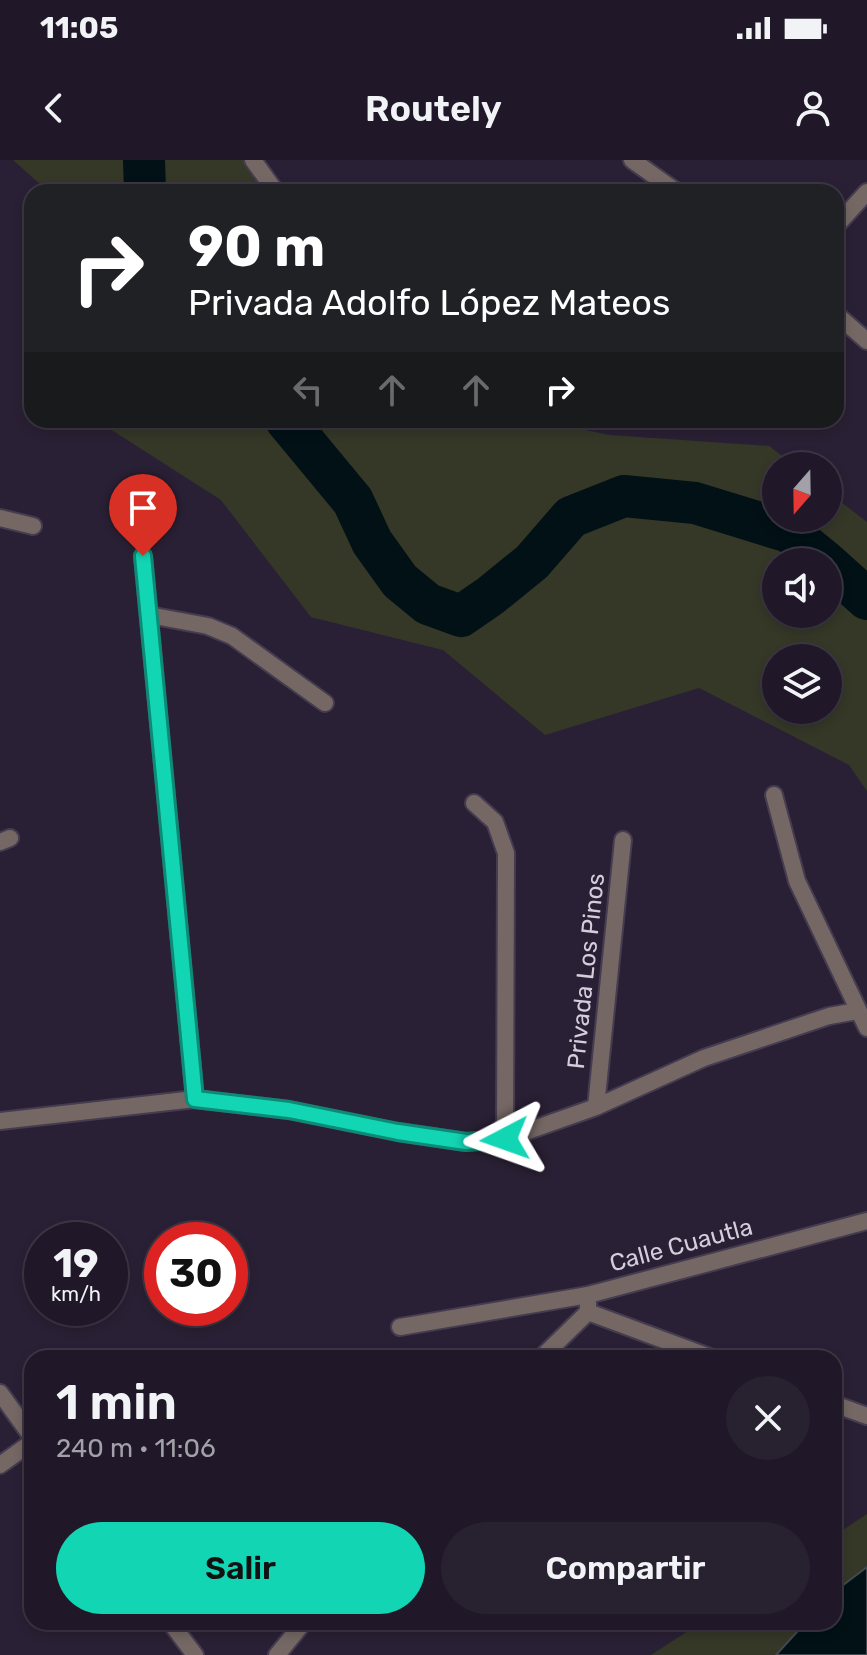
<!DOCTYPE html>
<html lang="es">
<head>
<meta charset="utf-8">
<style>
	:root { --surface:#201828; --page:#282130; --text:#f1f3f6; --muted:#a2a0a8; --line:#3d3745; --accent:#12d5b4 }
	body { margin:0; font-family:Rubik,sans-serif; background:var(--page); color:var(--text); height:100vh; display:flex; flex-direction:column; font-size:30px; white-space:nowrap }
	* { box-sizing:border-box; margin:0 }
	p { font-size:26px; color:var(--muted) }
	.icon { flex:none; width:44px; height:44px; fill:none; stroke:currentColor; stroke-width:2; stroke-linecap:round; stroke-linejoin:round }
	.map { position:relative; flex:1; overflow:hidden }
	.panel { position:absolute; left:24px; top:1190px; width:818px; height:280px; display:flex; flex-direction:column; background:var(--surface); border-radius:24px; box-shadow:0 4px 12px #0003,0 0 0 2px var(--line) }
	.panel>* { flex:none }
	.top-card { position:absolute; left:24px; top:24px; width:820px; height:244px; border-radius:24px; box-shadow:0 4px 12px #0003,0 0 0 2px var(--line); background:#202124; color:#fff; overflow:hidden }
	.needle { width:52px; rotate:200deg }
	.tools { position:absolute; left:762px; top:292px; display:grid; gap:16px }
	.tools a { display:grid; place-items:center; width:80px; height:80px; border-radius:50%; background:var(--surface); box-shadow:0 4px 12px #0003,0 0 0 2px var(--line); font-size:40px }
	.speed { position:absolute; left:24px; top:1062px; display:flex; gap:16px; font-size:40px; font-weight:700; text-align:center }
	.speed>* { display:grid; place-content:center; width:104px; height:104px; border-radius:50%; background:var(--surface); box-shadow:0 4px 12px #0003,0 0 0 2px var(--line); line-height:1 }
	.speed small { font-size:20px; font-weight:400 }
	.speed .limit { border:12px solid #d22; background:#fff; color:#111 }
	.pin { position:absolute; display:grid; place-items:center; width:68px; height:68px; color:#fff; margin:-82px -34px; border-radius:50% 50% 50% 0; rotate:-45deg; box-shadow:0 0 8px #0007 }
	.pin .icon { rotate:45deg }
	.me { position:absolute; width:88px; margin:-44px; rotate:266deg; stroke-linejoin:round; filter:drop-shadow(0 0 6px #0008) }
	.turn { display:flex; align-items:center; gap:28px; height:168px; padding:0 32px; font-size:36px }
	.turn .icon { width:104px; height:104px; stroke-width:2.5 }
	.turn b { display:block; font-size:56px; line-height:68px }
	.lanes { display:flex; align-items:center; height:76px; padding:0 32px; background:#0003; justify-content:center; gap:40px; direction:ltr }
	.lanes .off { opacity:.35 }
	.round { display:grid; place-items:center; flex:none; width:84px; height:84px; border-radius:42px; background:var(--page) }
	.head { display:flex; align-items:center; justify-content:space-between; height:136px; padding:0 32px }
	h1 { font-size:48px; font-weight:600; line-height:60px }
	.button { display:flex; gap:16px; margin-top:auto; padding:16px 32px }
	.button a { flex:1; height:92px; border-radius:48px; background:var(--accent); color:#111; font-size:32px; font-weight:600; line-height:92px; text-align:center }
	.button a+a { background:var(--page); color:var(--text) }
	.status { display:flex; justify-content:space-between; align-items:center; height:56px; padding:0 40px; background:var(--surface); direction:ltr }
	.status svg { height:22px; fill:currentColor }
	header { display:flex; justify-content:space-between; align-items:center; height:104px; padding:0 32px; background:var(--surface); font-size:36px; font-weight:600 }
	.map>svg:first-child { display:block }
</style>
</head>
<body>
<div class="status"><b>11:05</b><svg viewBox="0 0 49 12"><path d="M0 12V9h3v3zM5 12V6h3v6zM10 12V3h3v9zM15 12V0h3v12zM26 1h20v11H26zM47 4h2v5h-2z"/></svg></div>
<header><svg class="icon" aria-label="back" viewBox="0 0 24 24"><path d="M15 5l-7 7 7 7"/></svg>Routely<svg class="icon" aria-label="person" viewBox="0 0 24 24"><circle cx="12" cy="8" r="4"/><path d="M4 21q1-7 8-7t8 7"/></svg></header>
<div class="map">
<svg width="867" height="1495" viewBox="0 0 867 1495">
	<rect width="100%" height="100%" fill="#2a2035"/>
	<path fill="#353827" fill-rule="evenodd" d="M 13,0 L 257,0 L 273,32 L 41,32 L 40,24 Z
		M 96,260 L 536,260 L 610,275 L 769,286 L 795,306 L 776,306 L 776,358 L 828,358 L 828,332 L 867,362 L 867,631 L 849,605 L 699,528 L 545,575 L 443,490 L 311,457 L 221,340 ZM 776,402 L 828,402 L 828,454 L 776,454 ZM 776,498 L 828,498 L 828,550 L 776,550 Z
		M 867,1354 L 867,1495 L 651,1495 L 702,1462 L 834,1462 L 834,1376 Z"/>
	<path fill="#011116" stroke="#404a51" stroke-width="2" d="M 867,1407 L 867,1495 L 776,1495 L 806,1462 L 834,1462 L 834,1432 Z"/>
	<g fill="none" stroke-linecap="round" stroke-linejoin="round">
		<path stroke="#011116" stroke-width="42" d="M 144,0 L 145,32
			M 286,260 L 353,341 L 372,382 L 400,421 L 428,444 L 461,456 L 490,436 L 532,402 L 571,357 L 624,336 L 695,343 L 789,372 L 826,402
			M 828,404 L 867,439"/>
		<defs>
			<path id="street" d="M 253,0 L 276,32
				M 632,0 L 677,32
				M 836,66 L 867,32
				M 836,154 L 867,181
				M 0,358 L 33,366
				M 143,396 L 195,939
				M 149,455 L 208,466 L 232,476 L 325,543
				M 774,635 L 797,721 L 867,868
				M 474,643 L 495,662 L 506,693 L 505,979
				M 0,682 L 10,678
				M 596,947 L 623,680
				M 0,961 L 195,939 L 289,950 L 398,972 L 466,982 L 505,979 L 596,947 L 704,898 L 829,856 L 857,851
				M 588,1152 L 712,1198
				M 400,1167 L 588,1135 L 867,1061
				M 541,1198 L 588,1152 L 588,1143
				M 0,1233 L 32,1277
				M 834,1244 L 867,1256
				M 0,1305 L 32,1282
				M 170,1462 L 195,1495
				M 277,1495 L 304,1462"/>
		</defs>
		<use href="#street" stroke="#453c50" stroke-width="20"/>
		<use href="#street" stroke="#756864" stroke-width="16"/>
	</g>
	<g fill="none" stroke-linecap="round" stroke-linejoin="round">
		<defs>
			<path id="route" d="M 143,396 L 195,939 L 289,950 L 398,972 L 466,982 L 505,979"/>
		</defs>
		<use href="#route" stroke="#0c8a75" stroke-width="20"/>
		<use href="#route" stroke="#12d5b4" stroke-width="14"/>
	</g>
	<g text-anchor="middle" stroke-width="8" stroke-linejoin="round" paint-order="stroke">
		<g font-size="24" fill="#d4cedc" stroke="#2a2035">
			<text transform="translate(586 811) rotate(-84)" y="8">Privada Los Pinos</text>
			<text transform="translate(681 1085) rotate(-15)" y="8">Calle Cuautla</text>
		</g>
	</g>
</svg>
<div class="tools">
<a><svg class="needle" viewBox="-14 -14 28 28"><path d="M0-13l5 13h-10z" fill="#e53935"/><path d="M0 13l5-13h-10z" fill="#a2a0a8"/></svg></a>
<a><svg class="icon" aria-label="sound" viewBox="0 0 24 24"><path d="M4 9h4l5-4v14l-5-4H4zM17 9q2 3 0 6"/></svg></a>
<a><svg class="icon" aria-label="layers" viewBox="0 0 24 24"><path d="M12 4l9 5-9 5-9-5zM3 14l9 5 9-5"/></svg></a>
</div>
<div class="speed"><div>19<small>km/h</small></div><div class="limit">30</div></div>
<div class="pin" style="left:143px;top:396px;background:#d93025"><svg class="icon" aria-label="arrive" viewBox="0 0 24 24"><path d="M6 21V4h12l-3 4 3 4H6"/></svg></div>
<svg class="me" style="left:505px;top:979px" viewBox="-20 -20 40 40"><path d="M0-17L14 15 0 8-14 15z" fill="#12d5b4" stroke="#fff" stroke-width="4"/></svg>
<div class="top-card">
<div class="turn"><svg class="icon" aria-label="right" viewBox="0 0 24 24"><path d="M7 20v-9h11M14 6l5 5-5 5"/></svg><div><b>90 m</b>Privada Adolfo López Mateos</div></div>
<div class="lanes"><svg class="icon off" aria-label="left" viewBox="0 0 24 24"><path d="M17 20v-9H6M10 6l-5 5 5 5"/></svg><svg class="icon off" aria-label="ahead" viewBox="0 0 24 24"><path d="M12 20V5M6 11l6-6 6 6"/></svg><svg class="icon off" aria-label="ahead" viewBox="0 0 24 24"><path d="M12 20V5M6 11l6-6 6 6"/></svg><svg class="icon" aria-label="right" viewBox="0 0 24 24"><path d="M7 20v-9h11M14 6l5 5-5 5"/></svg></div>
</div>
<section class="panel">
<div class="head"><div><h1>1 min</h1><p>240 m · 11:06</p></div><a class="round"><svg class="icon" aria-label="close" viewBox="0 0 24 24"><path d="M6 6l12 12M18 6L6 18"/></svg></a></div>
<div class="button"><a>Salir</a><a>Compartir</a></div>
</section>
</div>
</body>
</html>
